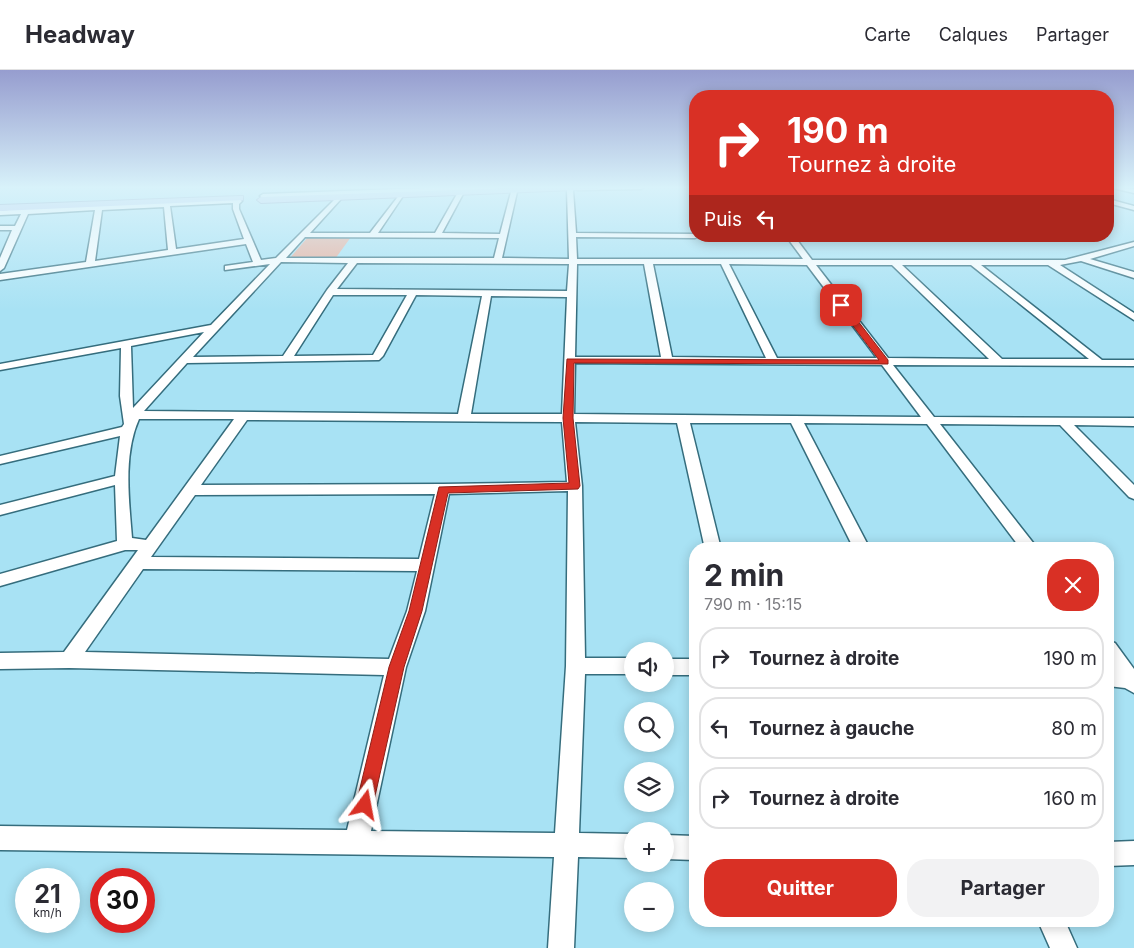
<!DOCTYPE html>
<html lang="fr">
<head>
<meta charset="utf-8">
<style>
	:root { --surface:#fff; --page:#f2f2f3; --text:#2b2b33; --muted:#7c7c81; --line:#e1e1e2; --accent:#d93025 }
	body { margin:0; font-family:Inter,sans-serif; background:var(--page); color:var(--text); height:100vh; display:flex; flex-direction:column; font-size:19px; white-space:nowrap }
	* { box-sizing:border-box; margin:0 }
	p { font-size:16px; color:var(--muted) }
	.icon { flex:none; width:28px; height:28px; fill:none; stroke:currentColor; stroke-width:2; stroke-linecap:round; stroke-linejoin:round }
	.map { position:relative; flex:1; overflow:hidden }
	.details { position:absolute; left:689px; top:472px; width:425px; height:385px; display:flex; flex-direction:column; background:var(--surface); border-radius:20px; box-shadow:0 2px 12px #0003 }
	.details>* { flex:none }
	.guide { position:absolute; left:689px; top:20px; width:425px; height:152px; border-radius:20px; box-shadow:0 2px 12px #0003; background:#d93025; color:#fff; overflow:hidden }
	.fabs { position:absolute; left:624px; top:572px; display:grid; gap:10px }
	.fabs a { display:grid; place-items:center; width:50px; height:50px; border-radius:50%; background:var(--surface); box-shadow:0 2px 12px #0003; font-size:25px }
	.speed { position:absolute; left:15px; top:798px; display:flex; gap:10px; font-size:25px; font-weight:700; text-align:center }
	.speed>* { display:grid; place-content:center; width:65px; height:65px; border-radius:50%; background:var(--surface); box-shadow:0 2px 12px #0003; line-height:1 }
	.speed small { font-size:12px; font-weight:400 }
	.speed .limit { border:8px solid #d22; background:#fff; color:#111 }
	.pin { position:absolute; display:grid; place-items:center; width:42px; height:42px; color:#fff; margin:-21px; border-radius:10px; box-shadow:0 2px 8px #0006 }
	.me { position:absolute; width:55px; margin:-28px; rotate:13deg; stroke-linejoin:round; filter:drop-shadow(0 0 4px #0008) }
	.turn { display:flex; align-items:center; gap:18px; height:105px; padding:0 15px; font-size:22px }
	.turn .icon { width:65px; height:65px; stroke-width:2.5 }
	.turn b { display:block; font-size:35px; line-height:42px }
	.then { display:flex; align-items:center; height:48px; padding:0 15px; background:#0003; gap:10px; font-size:19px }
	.round { display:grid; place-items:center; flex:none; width:52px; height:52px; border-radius:20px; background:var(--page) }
	.overview { display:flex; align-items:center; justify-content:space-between; height:85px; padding:0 15px }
	h1 { font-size:30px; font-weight:700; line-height:38px }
	.action { display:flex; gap:10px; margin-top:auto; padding:10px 15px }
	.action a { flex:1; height:58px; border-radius:20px; background:var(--accent); color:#fff; font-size:20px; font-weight:700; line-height:58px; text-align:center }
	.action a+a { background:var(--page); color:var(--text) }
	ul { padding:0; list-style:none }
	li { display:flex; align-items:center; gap:15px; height:62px; margin:0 10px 8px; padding:0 5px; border:2px solid var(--line); border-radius:20px }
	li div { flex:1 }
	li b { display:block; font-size:19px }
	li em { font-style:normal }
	header { display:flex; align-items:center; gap:30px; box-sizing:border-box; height:70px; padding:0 25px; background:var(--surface); border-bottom:1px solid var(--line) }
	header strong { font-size:24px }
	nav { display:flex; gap:28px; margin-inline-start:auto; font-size:18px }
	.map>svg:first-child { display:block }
</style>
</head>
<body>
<header>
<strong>Headway</strong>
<nav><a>Carte</a><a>Calques</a><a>Partager</a></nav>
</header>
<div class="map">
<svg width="1134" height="878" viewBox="0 0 1134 878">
	<rect width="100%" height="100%" fill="#a8e2f4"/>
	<path fill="#ecab97" d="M 308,167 L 351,167 L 335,189 L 289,189 Z"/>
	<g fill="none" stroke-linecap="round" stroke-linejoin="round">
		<defs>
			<path id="minor" d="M 452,117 L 499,117 L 496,119 L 263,128 L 260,126 L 263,124 Z
				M 579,117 L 644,117 L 641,119 L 577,120 L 577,118 Z
				M 1112,117 L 1134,119 L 1134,123 L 1113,118 Z
				M 570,118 L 573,120 L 576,163 L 695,164 L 695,166 L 699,166 L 695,168 L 576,167 L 577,189 L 803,189 L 786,166 L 794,166 L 812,190 L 1065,190 L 1134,172 L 1134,176 L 1090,189 L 1134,202 L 1134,208 L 1081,191 L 1060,195 L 1134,243 L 1134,250 L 1048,195 L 981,195 L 1102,290 L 1134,290 L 1134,296 L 893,295 L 934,347 L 1134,348 L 1134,356 L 1074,355 L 1134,415 L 1134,429 L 1129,427 L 1060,355 L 940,354 L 1038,479 L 1021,479 L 927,354 L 804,353 L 870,479 L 854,479 L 791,353 L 690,353 L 721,479 L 705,479 L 677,353 L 575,352 L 582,416 L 585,588 L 632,588 L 632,604 L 585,604 L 579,763 L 632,764 L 632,788 L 578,787 L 574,878 L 548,878 L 554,787 L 0,780 L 0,756 L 347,760 L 384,605 L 69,598 L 0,599 L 0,583 L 64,582 L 138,480 L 125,480 L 0,516 L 0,504 L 117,471 L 115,415 L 0,445 L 0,435 L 115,406 L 120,366 L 0,394 L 0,386 L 122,357 L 124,354 L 120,326 L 121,278 L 0,300 L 0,294 L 211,255 L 270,194 L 225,200 L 225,196 L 253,192 L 246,174 L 0,210 L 0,204 L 86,192 L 95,140 L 28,144 L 4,198 L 0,201 L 0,188 L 12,160 L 0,160 L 0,156 L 15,156 L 21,144 L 0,145 L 0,141 L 27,138 L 30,139 L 239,129 L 242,131 L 239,134 L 239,139 L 261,190 L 276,188 L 336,128 L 341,129 L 310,163 L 370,163 L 400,124 L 403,126 L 378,163 L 435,163 L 457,124 L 460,122 L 463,124 L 442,163 L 500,164 L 511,122 L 514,120 L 517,122 L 502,188 L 569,189 L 567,120 ZM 233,133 L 233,139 L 244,169 L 176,179 L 170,136 ZM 164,137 L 168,180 L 95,191 L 102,140 ZM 305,167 L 499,168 L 494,188 L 286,188 ZM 281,192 L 348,193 L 327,220 L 283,286 L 193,287 ZM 357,193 L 569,194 L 567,221 L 337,219 ZM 577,194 L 644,194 L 661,287 L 575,287 ZM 653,194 L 721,194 L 766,288 L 672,287 ZM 729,194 L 807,195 L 877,288 L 777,288 ZM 816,195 L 892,195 L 989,289 L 888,288 ZM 902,195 L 971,195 L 1089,289 L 1002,289 ZM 333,225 L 407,225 L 373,285 L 294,286 ZM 416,225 L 482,226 L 458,344 L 144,341 L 187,293 L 379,290 L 383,286 ZM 491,226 L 567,227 L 562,344 L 471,344 ZM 204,262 L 133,338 L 131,276 ZM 575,293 L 882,295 L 921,347 L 574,344 ZM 139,349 L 234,349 L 146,470 L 132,468 C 129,430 123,385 139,349 ZM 247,350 L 562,352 L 567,412 L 443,414 L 201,415 ZM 568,421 L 566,596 L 555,763 L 371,761 L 406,597 L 425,541 L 449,424 ZM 435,424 L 419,489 L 151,487 L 195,425 ZM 143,499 L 417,501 L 407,541 L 389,589 L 85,582 Z
				M 1108,129 L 1134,136 L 1134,140 L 1108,133 Z
				M 1108,571 L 1115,573 L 1134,599 L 1134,623 L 1125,618 L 1108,616 L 1108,600 L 1112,600 L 1108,593 Z
				M 665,589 L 695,589 L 695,605 L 665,605 Z
				M 665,765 L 695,766 L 695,790 L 665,789 Z
				M 1134,771 L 1134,795 L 1108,796 L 1108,772 Z
				M 1038,851 L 1065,851 L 1077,878 L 1050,878 Z"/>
			<path id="major" d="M 542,117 L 602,117 L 598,119 L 261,133 L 257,130 L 261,127 Z
				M 240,126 L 243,126 L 243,130 L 0,141 L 0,135 Z"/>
		</defs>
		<use href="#minor" stroke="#356d7d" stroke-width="3"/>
		<use href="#major" stroke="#7481ac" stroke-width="2"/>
		<use href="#minor" fill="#fff" fill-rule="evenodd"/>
		<use href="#major" fill="#c5caef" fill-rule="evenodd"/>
	</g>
	<linearGradient id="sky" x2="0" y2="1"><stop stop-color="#969dcf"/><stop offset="0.49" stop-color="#d8f2fa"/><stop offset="1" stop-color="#d8f2fa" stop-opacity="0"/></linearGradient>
	<rect width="1134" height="240" fill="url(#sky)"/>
	<path fill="#d93025" stroke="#8d1f18" d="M 838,233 L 844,233 L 888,290 L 888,294 L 574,293 L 573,348 L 580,416 L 578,419 L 448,423 L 422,541 L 404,597 L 373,735 L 371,741 L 365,744 L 359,741 L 356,735 L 389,597 L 409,541 L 439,417 L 569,413 L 563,348 L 567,289 L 879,290 L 838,236 Z"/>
</svg>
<div class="fabs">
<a><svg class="icon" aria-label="sound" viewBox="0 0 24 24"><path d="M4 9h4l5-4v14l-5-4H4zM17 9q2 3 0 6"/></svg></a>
<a><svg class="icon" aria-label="search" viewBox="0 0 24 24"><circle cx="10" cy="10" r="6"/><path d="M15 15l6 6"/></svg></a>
<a><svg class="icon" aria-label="layers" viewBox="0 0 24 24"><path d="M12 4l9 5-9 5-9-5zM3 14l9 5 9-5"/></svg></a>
<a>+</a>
<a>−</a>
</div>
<div class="speed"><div>21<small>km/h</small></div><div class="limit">30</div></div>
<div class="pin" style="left:841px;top:235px;background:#d93025"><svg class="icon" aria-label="arrive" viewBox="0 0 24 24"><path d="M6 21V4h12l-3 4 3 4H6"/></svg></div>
<svg class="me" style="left:365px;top:735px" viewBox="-20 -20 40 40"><path d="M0-17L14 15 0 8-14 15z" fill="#d93025" stroke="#fff" stroke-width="4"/></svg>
<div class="guide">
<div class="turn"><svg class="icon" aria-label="right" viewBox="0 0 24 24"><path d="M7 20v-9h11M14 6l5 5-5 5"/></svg><div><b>190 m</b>Tournez à droite</div></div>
<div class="then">Puis<svg class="icon" aria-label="left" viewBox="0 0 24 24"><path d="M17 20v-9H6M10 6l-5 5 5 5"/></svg></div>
</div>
<section class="details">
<div class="overview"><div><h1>2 min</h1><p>790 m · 15:15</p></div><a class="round" style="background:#d93025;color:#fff"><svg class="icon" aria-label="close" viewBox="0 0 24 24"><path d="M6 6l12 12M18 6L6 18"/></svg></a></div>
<ul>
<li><svg class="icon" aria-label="right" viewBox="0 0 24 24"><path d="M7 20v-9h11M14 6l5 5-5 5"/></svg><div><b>Tournez à droite</b></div><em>190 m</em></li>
<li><svg class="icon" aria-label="left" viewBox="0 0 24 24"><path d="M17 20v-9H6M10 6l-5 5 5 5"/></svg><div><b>Tournez à gauche</b></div><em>80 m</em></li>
<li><svg class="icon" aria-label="right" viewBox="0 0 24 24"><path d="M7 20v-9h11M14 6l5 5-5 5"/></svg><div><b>Tournez à droite</b></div><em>160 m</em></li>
</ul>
<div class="action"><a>Quitter</a><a>Partager</a></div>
</section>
</div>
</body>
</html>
